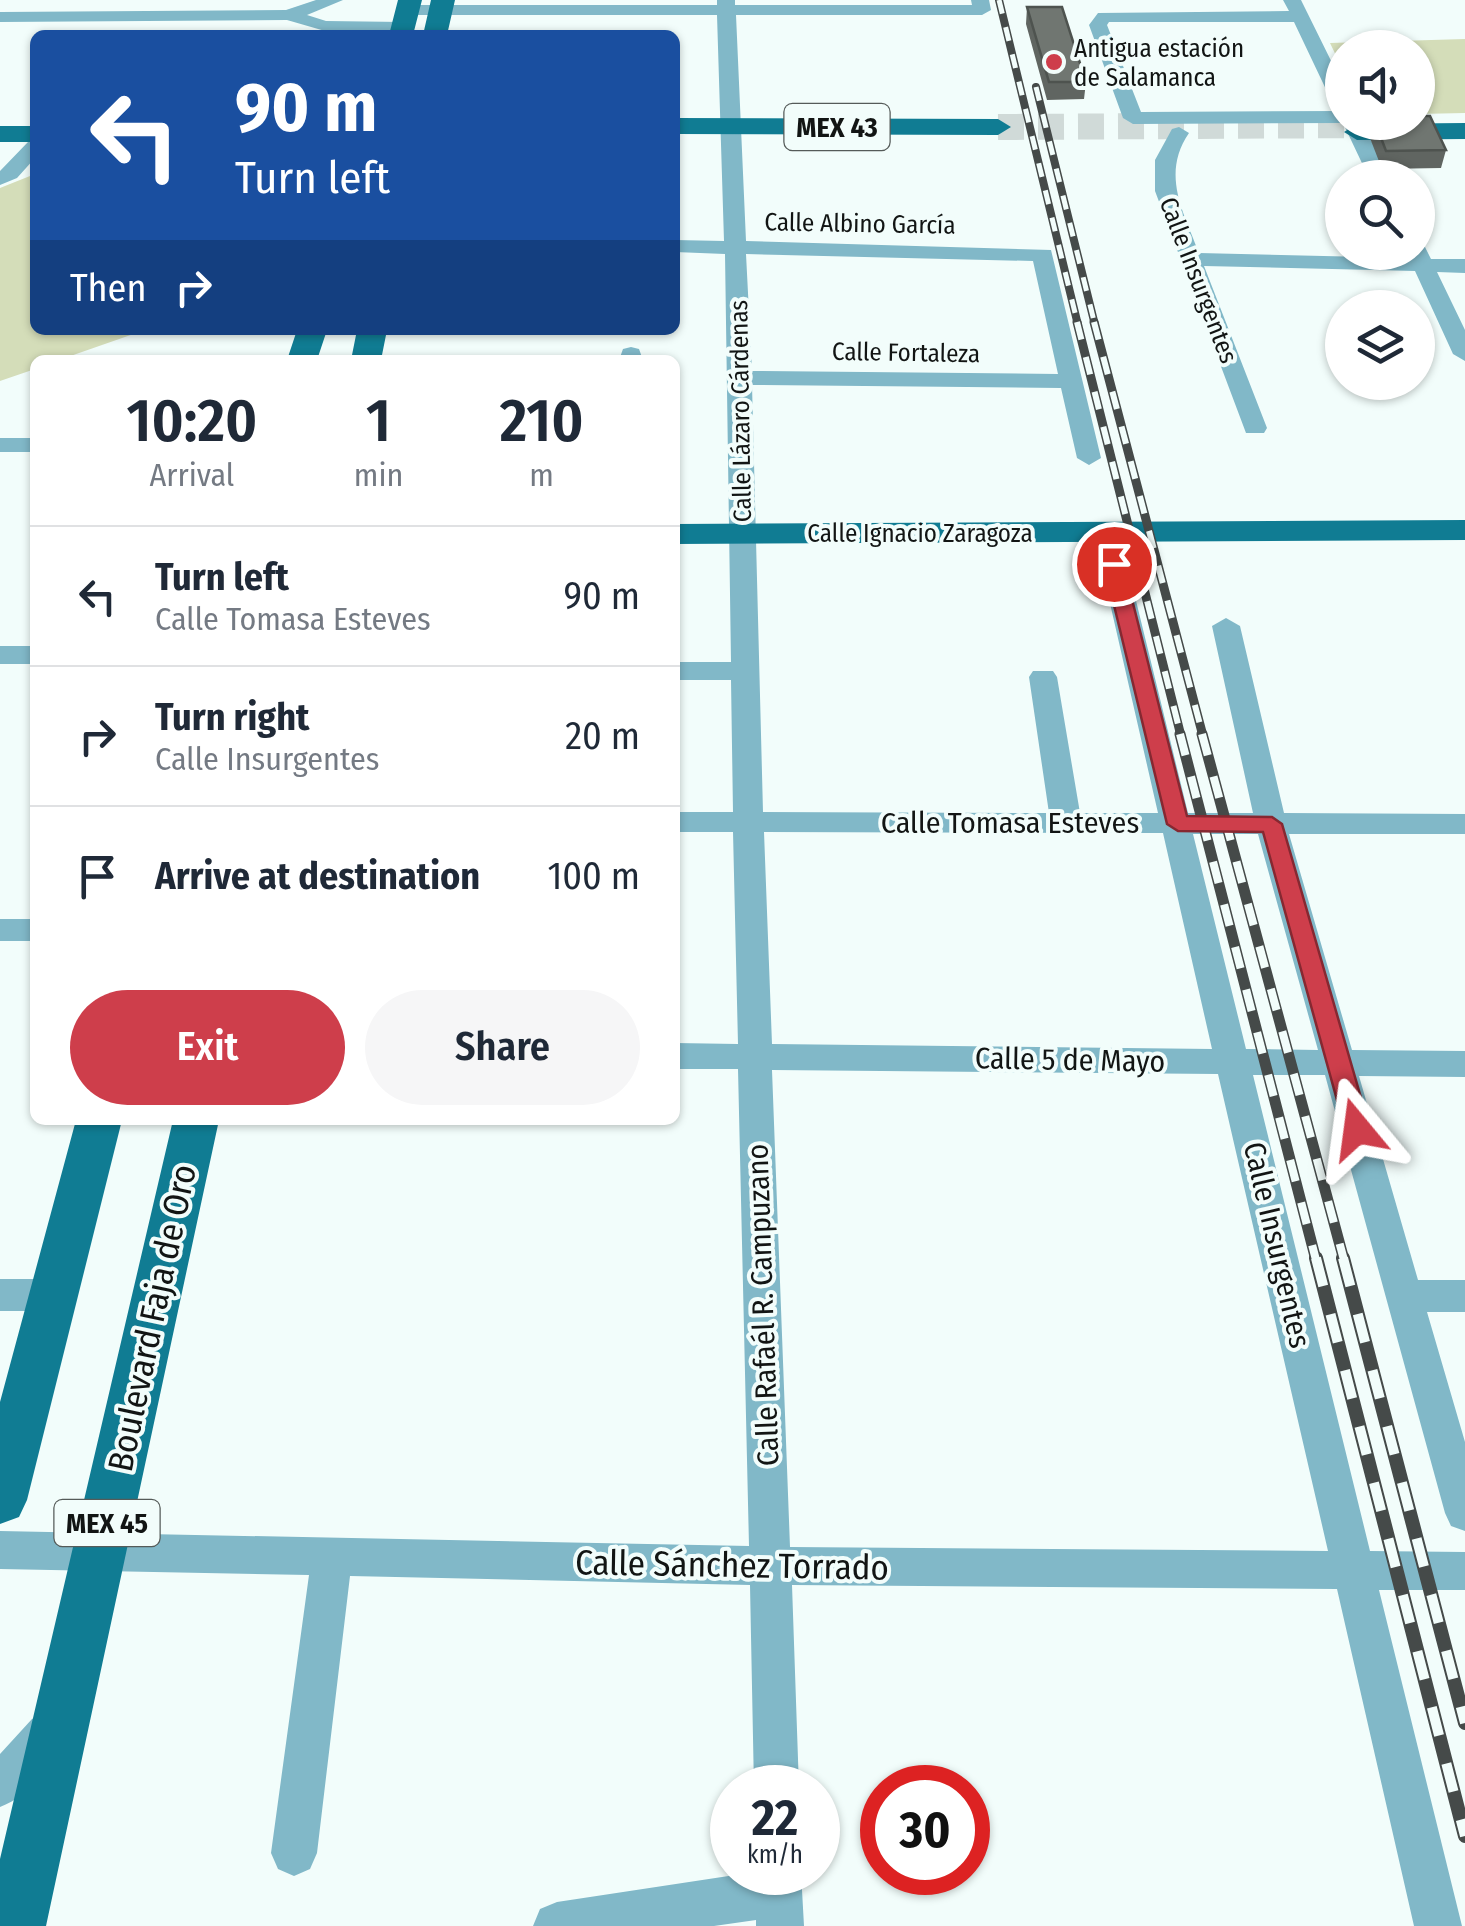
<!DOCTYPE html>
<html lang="en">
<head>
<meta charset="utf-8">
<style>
	:root { --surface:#fff; --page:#f6f6f7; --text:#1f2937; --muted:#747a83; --line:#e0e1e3; --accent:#ce3e4b }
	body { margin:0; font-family:"Fira Sans Condensed",sans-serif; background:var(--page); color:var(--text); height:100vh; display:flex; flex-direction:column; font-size:38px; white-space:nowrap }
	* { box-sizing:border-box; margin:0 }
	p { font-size:32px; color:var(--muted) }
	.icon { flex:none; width:55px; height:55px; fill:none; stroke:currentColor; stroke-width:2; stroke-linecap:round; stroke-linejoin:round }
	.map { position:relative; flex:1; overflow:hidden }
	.drawer { position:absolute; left:30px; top:355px; width:650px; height:770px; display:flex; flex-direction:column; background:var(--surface); border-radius:15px; box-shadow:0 2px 8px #0004 }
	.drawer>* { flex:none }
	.hud { position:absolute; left:30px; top:30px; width:650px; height:305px; border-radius:15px; box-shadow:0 2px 8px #0004; background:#1a4fa0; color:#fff; overflow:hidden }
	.tools { position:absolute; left:1325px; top:30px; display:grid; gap:20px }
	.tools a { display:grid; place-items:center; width:110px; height:110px; border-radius:50%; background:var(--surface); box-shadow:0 2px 8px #0004; font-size:50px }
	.speed { position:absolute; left:710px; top:1765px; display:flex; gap:20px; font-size:50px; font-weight:700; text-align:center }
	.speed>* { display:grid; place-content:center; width:130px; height:130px; border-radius:50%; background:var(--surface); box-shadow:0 2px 8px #0004; line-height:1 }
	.speed small { font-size:25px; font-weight:400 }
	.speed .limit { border:15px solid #d22; background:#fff; color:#111 }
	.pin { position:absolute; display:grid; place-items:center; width:85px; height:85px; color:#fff; margin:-42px; border:5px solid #fff; border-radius:50%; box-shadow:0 2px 10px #0007 }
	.me { position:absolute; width:110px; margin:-55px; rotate:344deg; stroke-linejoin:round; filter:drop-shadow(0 0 8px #0008) }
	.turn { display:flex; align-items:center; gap:35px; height:210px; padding:0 40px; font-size:45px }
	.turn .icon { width:130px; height:130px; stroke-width:2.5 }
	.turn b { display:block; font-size:70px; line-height:85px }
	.then { display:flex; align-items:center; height:95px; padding:0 40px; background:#0003; gap:20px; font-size:38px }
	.eta { display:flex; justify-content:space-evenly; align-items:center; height:170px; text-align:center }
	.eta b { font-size:60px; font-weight:600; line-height:70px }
	.primary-button { display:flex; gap:20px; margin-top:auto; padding:20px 40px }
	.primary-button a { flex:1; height:115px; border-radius:60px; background:var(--accent); color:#fff; font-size:40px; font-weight:600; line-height:115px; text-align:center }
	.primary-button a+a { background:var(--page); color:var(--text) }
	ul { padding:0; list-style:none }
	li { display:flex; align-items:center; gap:30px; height:140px; padding:0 40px; border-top:2px solid var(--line) }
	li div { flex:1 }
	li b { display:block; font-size:38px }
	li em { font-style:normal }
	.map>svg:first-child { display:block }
</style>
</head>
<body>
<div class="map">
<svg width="1465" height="1926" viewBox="0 0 1465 1926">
	<rect width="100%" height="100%" fill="#f2fdfb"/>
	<path fill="#d4ddb9" d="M 1465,39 L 1465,113 L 1418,114 L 1418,48 L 1342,48 L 1342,68 L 1330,43 Z
		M 35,174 L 35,330 L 145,330 L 59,360 L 35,360 L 35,369 L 0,381 L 0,188 Z"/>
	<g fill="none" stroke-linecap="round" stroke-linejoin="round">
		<path stroke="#d0dad8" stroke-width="26" stroke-dasharray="26 14" stroke-linecap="butt" d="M 998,127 L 1375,125"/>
		<path fill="#81b8c8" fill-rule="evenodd" d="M 316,0 L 343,0 L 307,15 L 326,21 L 403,22 L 412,28 L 403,34 L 325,31 L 287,20 L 0,22 L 0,12 L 286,10 Z
			M 717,0 L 735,0 L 735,5 L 972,5 L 971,0 L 989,0 L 991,10 L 982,15 L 736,15 L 746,241 L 1051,250 L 1101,458 L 1089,465 L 1077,458 L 1061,388 L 752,385 L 763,812 L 1049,813 L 1029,677 L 1033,671 L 1053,671 L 1057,677 L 1080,813 L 1158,813 L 1101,564 L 1114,556 L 1127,564 L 1188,813 L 1253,813 L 1212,626 L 1226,618 L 1240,626 L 1284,813 L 1465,814 L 1465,834 L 1289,834 L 1352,1050 L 1465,1051 L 1465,1077 L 1359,1076 L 1418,1280 L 1465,1280 L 1465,1312 L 1427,1312 L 1465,1442 L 1465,1531 L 1451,1526 L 1445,1513 L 1325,1075 L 1253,1075 L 1370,1551 L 1465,1552 L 1465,1590 L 1379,1590 L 1462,1926 L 1414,1926 L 1337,1589 L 792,1585 L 799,1788 L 754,1788 L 750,1585 L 350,1576 L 317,1853 L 310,1869 L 294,1876 L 278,1869 L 271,1853 L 309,1575 L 0,1569 L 0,1531 L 749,1546 L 738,1069 L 675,1069 L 675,1043 L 738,1044 L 733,832 L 675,832 L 675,812 L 733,812 L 731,680 L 675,680 L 675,662 L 731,662 L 725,254 L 675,252 L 675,240 L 724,241 L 717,15 L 407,15 L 398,10 L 407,5 L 717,5 ZM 746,254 L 1033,261 L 1058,374 L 752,371 ZM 764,832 L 1163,833 L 1212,1049 L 772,1044 ZM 1193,834 L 1258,834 L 1318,1050 L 1246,1049 ZM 772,1070 L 1218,1074 L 1328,1551 L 790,1547 Z
			M 1283,0 L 1301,0 L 1342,83 L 1342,108 L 1332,102 L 1294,22 L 1109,22 L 1107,25 L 1141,112 L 1342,111 L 1342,122 L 1362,122 L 1390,178 L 1369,178 L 1343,123 L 1133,124 L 1123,118 L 1089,25 L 1098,13 L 1289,11 Z
			M 1179,127 L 1189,133 C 1161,174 1183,211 1199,253 L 1409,258 L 1406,252 L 1418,252 L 1418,246 L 1425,247 L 1431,259 L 1465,259 L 1465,273 L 1437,272 L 1465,330 L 1465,361 L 1453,354 L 1415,271 L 1204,266 L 1267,428 L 1264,433 L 1246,433 L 1155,191 L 1155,160 L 1172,129 Z
			M 35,140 L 35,158 L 17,178 L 0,185 L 0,171 L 28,142 Z
			M 631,347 L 639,349 L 643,360 L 619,360 L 623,349 Z
			M 0,438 L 35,438 L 35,452 L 0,452 Z
			M 0,646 L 35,646 L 35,664 L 0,664 Z
			M 0,919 L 35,919 L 35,941 L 0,941 Z
			M 0,1279 L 54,1279 L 67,1284 L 73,1295 L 67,1306 L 54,1311 L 0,1311 Z
			M 48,1712 L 64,1719 L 70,1734 C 57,1765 31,1795 0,1807 L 0,1754 L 32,1719 Z
			M 755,1872 L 801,1872 L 804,1926 L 756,1926 L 756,1920 L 714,1926 L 533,1926 L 540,1909 L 557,1902 Z"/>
		<path fill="#107c93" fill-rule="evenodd" d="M 398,0 L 422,0 L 413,35 L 389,35 Z
			M 431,0 L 455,0 L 447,35 L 423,35 Z
			M 675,118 L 998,119 L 1011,127 L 998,135 L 675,134 Z
			M 1465,123 L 1465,139 L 1357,140 L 1344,132 L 1357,124 Z
			M 0,126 L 35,126 L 35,142 L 0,142 Z
			M 297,330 L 327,330 L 317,360 L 287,360 Z
			M 357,330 L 387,330 L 381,360 L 351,360 Z
			M 1465,520 L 1465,540 L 675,544 L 675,524 Z
			M 76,1120 L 122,1120 L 27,1500 L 19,1517 L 0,1524 L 0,1402 Z
			M 173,1120 L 219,1120 L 46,1926 L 0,1926 L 0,1859 Z"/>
		<defs>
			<path id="rail-far3" d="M 999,0 L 1078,325
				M 1036,87 L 1095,325"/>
			<path id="rail-far2" d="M 1077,322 L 1181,736
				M 1094,322 L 1203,736"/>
			<path id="rail-far1" d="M 1180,734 L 1316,1260
				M 1202,734 L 1344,1260"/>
			<path id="rail" d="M 1316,1258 L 1465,1836
				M 1343,1258 L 1465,1723"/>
		</defs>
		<use href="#rail-far3" stroke="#454a49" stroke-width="8"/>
		<use href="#rail-far2" stroke="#454a49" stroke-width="9"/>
		<use href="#rail-far1" stroke="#454a49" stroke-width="11"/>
		<use href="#rail" stroke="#454a49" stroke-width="14"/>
		<use href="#rail-far3" stroke="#f2fdfb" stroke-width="5" stroke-dasharray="14" stroke-linecap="butt"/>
		<use href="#rail-far2" stroke="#f2fdfb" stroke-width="6" stroke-dasharray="18" stroke-linecap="butt"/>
		<use href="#rail-far1" stroke="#f2fdfb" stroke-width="8" stroke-dasharray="22" stroke-linecap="butt"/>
		<use href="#rail" stroke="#f2fdfb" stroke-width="10" stroke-dasharray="29" stroke-linecap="butt"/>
	</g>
	<path fill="#606561" d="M 1027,7 L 1086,82 L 1084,99 L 1047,100 L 1026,24 Z
		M 1370,122 L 1418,122 L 1446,150 L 1441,168 L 1382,169 L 1368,133 Z"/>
	<path fill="#707671" stroke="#4e534f" stroke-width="2.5" d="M 1027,7 L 1062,7 L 1086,82 L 1049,82 Z
		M 1418,116 L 1430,116 L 1446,150 L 1386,151 L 1375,122 L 1418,122 Z"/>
	<path fill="#ce3e4b" stroke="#862831" stroke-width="2.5" d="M 1114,559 L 1123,564 L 1187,816 L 1272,817 L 1282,824 L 1370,1129 L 1366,1136 L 1349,1136 L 1345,1129 L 1263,832 L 1178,831 L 1167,824 L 1104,564 Z"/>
	<circle fill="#ce3e4b" stroke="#f2fdfb" stroke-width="4" cx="1054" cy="62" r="10"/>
	<g text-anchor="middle" stroke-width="8" stroke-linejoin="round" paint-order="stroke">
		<g font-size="25" fill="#121514" stroke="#f2fdfb" text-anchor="start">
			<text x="1074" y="57">Antigua estación<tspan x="1074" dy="29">de Salamanca</tspan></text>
		</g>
		<g font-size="25" fill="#121514" stroke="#f2fdfb">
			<text transform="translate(860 223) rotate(1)" y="9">Calle Albino García</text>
			<text transform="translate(1199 280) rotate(69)" y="9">Calle Insurgentes</text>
			<text transform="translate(906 352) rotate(1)" y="9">Calle Fortaleza</text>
			<text transform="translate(740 411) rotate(-91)" y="9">Calle Lázaro Cárdenas</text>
			<text x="920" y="542">Calle Ignacio Zaragoza</text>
		</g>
		<g fill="#f2fdfb" stroke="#555b59" stroke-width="2.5">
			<rect x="784.5" y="104" width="105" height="46" rx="8"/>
			<rect x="54.5" y="1500" width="105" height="46" rx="8"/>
		</g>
		<g font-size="28" font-weight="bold" fill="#121514">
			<text x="837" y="137">MEX 43</text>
			<text x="107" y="1533">MEX 45</text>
		</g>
		<g font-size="30" fill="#121514" stroke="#f2fdfb">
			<text x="1010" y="833">Calle Tomasa Esteves</text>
			<text transform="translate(1070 1060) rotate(1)" y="10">Calle 5 de Mayo</text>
			<text transform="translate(1277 1245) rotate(77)" y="10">Calle Insurgentes</text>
			<text transform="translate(763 1305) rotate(-92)" y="10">Calle Rafaél R. Campuzano</text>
		</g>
		<g font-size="35" fill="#121514" stroke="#f2fdfb">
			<text transform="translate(152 1318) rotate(-78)" y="12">Boulevard Faja de Oro</text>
			<text transform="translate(732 1565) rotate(1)" y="12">Calle Sánchez Torrado</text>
		</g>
	</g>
</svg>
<div class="tools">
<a><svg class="icon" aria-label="sound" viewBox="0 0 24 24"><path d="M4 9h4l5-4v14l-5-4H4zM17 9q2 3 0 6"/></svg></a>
<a><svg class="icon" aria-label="search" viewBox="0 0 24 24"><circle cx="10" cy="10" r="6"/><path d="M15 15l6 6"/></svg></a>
<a><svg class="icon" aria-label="layers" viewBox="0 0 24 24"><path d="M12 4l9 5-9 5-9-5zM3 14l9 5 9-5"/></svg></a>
</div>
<div class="speed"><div>22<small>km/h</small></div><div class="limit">30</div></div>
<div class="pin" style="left:1114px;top:564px;background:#d93025"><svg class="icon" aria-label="arrive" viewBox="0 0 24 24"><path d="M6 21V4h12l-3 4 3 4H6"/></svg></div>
<svg class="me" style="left:1357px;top:1129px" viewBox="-20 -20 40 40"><path d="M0-17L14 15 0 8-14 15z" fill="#ce3e4b" stroke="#fff" stroke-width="4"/></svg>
<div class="hud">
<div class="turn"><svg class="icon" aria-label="left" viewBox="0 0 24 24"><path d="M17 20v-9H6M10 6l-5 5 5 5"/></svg><div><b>90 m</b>Turn left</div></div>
<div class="then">Then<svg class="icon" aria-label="right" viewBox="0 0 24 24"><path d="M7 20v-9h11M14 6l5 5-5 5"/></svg></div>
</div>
<section class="drawer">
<div class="eta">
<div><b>10:20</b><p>Arrival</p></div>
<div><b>1</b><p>min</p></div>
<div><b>210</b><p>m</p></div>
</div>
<ul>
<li><svg class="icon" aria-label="left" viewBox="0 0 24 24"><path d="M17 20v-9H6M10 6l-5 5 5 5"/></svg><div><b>Turn left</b><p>Calle Tomasa Esteves</p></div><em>90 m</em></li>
<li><svg class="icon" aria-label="right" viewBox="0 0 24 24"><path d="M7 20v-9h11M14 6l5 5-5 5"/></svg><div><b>Turn right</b><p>Calle Insurgentes</p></div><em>20 m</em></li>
<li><svg class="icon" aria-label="arrive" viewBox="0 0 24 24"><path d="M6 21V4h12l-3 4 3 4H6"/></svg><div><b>Arrive at destination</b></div><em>100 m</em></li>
</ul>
<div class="primary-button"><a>Exit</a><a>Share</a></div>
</section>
</div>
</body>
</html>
